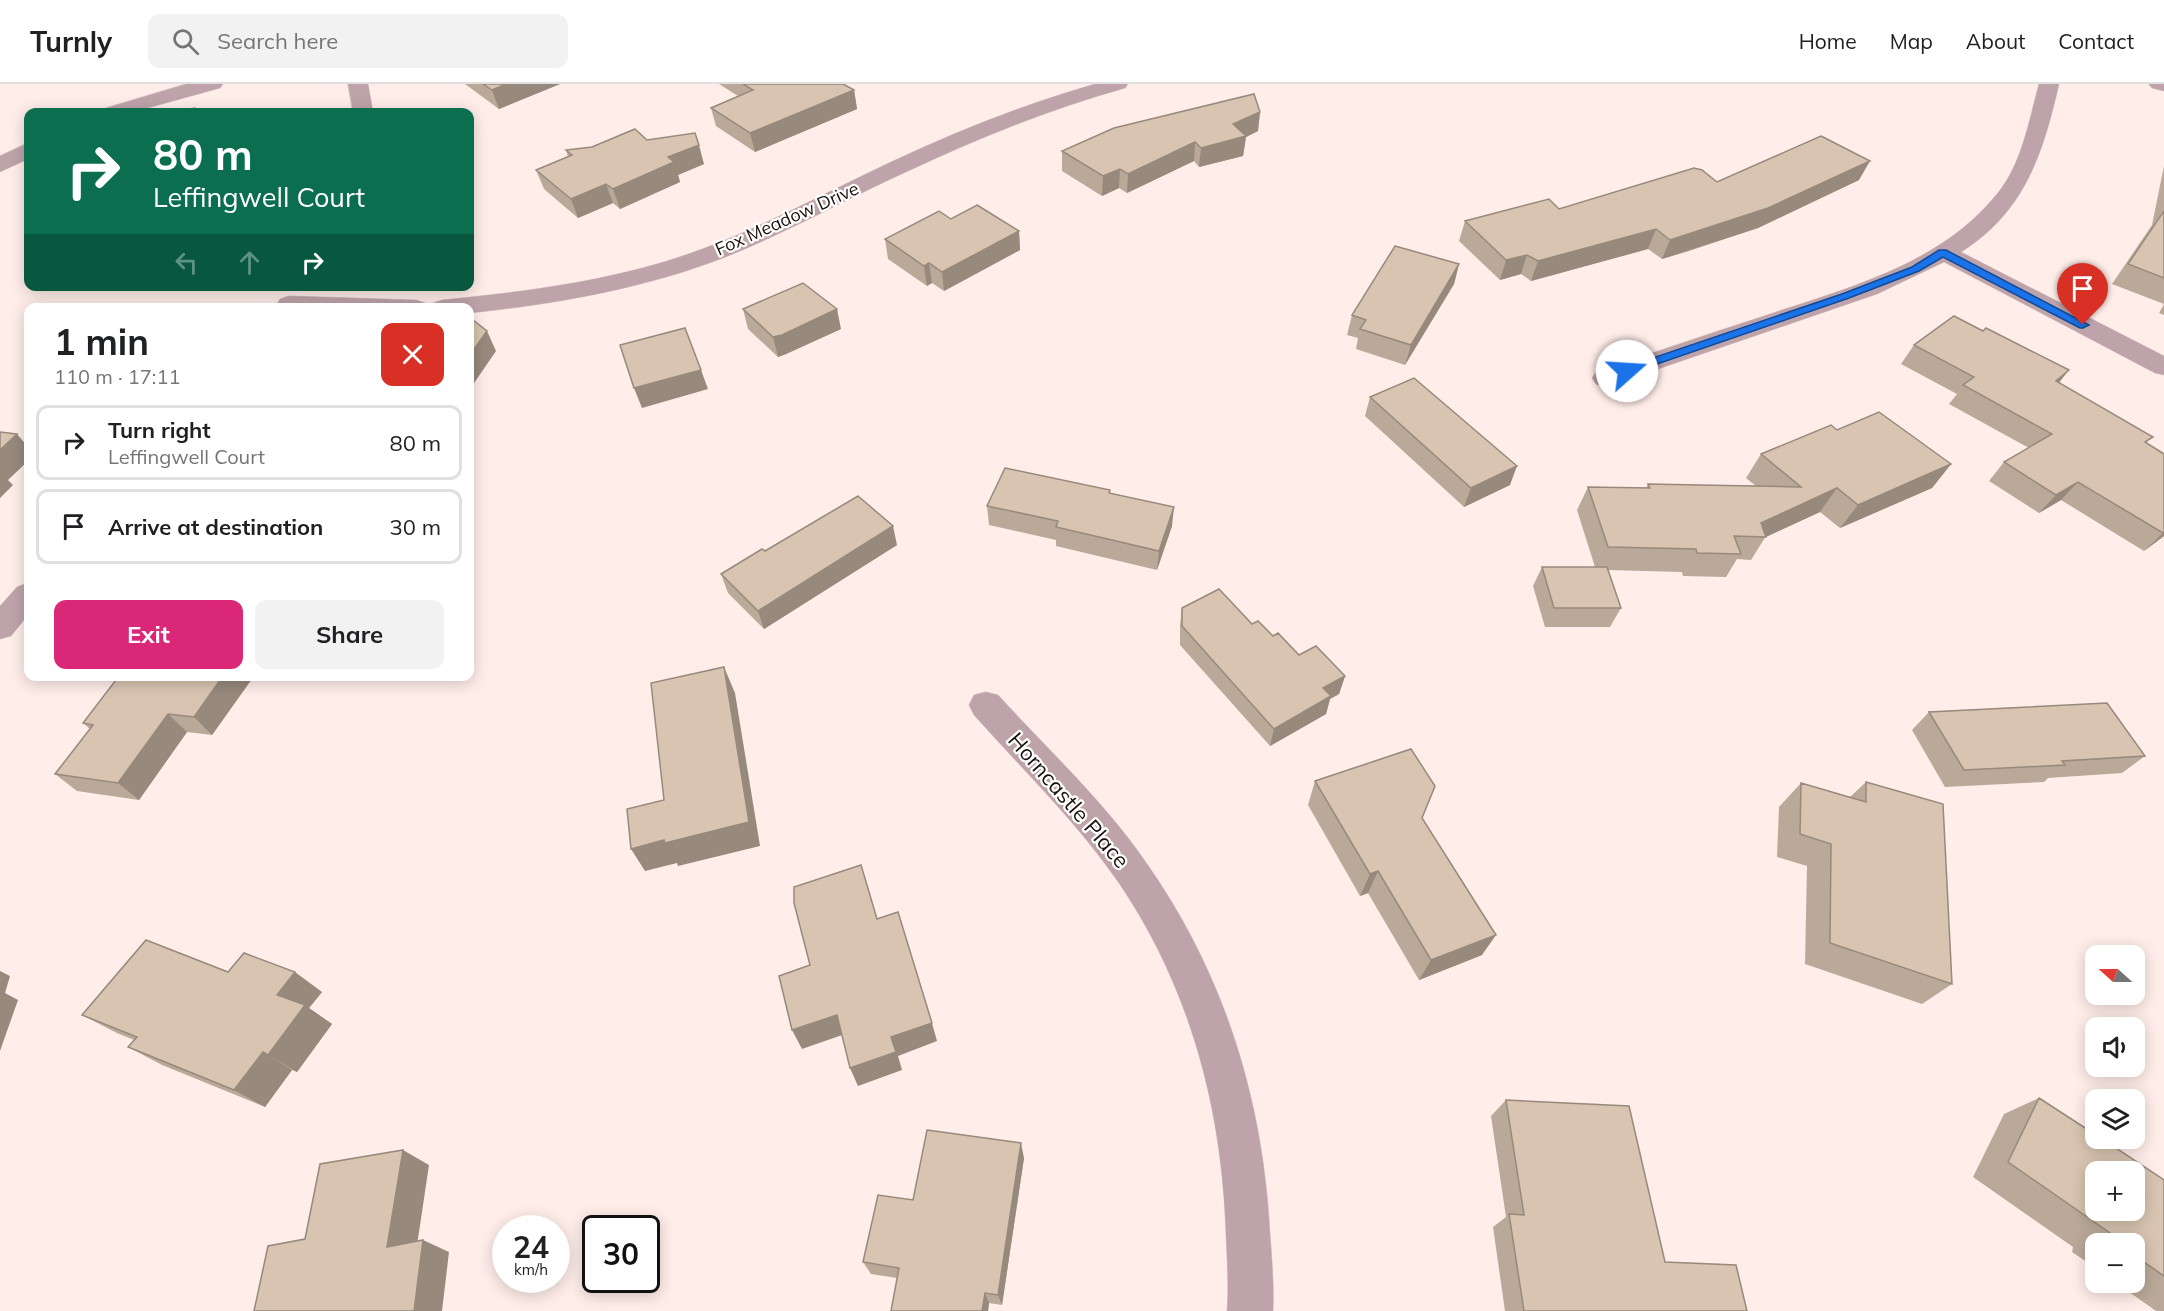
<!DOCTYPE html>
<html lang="en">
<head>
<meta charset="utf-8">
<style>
	:root { --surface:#fff; --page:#f2f2f2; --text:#202124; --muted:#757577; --line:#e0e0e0; --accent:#db2777 }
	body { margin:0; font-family:Mulish,sans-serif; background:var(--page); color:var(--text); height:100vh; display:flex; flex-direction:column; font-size:22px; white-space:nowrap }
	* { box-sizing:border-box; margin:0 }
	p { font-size:20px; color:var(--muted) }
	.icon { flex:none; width:33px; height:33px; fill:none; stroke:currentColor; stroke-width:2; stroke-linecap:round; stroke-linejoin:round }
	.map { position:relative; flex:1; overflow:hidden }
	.drawer { position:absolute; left:24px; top:219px; width:450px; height:378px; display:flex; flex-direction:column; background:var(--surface); border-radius:12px; box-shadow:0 3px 15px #0003 }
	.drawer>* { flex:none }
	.top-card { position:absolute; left:24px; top:24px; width:450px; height:183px; border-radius:12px; box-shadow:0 3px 15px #0003; background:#0b6e4f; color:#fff; overflow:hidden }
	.needle { width:39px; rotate:291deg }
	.fabs { position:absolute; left:2085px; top:861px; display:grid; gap:12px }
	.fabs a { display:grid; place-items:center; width:60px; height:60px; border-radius:12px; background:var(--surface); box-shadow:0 3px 15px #0003; font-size:30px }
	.speed { position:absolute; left:492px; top:1131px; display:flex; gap:12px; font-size:30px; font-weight:700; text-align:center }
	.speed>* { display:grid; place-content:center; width:78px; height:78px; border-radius:50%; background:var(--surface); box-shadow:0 3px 15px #0003; line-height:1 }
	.speed small { font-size:15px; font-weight:400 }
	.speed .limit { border:3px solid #111; border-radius:9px; background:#fff; color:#111 }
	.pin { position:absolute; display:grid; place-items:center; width:51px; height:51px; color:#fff; margin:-62px -26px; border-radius:50% 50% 50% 0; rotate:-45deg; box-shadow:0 0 6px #0007 }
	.pin .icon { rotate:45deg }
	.me { position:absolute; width:66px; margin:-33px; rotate:71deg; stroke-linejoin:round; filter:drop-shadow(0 0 4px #0008) }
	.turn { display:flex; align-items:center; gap:21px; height:126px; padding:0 30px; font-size:27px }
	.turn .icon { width:78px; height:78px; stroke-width:2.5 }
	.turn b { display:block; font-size:42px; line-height:51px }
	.lanes { display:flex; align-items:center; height:57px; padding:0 30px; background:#0003; justify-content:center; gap:30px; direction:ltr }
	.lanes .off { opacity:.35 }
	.round { display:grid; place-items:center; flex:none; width:63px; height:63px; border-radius:12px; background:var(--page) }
	.overview { display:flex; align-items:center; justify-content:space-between; height:102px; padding:0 30px }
	h1 { font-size:36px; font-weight:700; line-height:45px }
	.action { display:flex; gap:12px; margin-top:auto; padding:12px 30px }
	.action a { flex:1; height:69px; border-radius:12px; background:var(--accent); color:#fff; font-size:24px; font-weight:700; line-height:69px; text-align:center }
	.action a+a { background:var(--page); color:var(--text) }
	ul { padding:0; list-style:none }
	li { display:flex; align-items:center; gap:18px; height:75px; margin:0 12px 9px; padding:0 18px; border:3px solid var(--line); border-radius:12px }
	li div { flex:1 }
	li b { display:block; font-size:22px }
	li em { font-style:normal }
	header { display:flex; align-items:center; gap:36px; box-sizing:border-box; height:84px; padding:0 30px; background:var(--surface); border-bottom:2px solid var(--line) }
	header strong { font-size:28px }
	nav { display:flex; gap:33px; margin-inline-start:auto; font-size:21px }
	.search { width:420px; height:54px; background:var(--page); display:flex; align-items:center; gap:15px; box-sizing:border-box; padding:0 21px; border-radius:12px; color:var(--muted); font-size:22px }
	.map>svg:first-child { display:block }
</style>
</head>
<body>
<header>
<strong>Turnly</strong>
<div class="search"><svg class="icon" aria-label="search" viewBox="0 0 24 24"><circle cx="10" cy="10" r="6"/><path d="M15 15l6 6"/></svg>Search here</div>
<nav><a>Home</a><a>Map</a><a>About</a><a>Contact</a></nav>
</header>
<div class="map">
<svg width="2164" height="1227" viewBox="0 0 2164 1227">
	<rect width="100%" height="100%" fill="#ffede9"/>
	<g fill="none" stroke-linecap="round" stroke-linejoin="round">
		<defs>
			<path id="minor" d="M 186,0 L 223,0 L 220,4 L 133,28 L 102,28 L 106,24 Z
				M 348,0 L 368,0 L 373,28 L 353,28 Z
				M 1095,0 L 1128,0 L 1125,4 C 1050,25 979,54 908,87 C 846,115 786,149 723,174 C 642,205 555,220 470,229 L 470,224 L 430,224 L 433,219 L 442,216 C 531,207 621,196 705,164 C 769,140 829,107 891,78 C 957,47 1025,20 1095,0 Z
				M 2039,0 L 2059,0 C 2043,69 2025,128 1961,168 L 2164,272 L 2164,291 L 2155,289 L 1944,178 L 1877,210 L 1614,300 L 1605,303 L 1596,300 L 1592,294 L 1596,288 C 1652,269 1708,250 1764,232 C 1847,204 1940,181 1997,110 C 2022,80 2029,36 2039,0 Z
				M 2149,0 L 2164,0 L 2164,7 L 2152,4 Z
				M 28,59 L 28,75 L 0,88 L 0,72 Z
				M 289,212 L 416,216 L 425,219 L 428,224 L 279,224 L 277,220 L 280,215 Z
				M 28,499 L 28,531 L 11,552 L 0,555 L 0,522 L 17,503 Z
				M 986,608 L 998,611 C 1048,666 1103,716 1145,777 C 1224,889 1263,1015 1270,1150 C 1272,1176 1274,1201 1273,1227 L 1227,1227 C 1229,1201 1227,1176 1226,1150 C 1222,1024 1190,904 1119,799 C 1077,738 1023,686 974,631 L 969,621 L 974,611 Z"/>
		</defs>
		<use href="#minor" stroke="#dacac6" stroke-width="1"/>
		<use href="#minor" fill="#bfa3aa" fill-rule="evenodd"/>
	</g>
	<path fill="#baa998" d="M 465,0 L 560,0 L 499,25 Z
		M 719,0 L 843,0 L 854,6 L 857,25 L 755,68 L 716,42 L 711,24 L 738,12 Z
		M 1260,28 L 1258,47 L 1246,53 L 1243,72 L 1199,83 L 1194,77 L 1127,109 L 1119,104 L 1102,112 L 1062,87 L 1062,67 Z
		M 647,56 L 704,80 L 678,91 L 680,98 L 620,125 L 613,119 L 578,134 L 544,105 L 536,86 L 568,73 L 566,66 Z
		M 2164,82 L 2164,220 L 2112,200 L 2152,141 Z
		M 1859,96 L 1758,144 L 1686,168 L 1662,175 L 1648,165 L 1531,197 L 1521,190 L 1500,196 L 1459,157 L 1465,137 L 1559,125 L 1717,98 Z
		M 1019,147 L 1020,166 L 944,207 L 932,199 L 927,202 L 888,175 L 885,155 Z
		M 1459,180 L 1454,200 L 1405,281 L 1356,265 L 1358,254 L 1347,251 L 1352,231 Z
		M 2164,220 L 2164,231 L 2159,229 Z
		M 743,225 L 841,245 L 786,270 L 778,273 L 748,245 Z
		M 1914,261 L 2059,299 L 2146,359 L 2164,370 L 2164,452 L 2144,467 L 2061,416 L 2039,429 L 1989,397 L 2004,378 L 2029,364 L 1949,320 L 1957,310 L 1901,280 Z
		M 1370,313 L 1510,401 L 1464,423 L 1365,332 Z
		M 1837,346 L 1951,380 L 1932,404 L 1840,444 L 1820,428 L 1766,452 L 1751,476 L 1737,475 L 1726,493 L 1683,492 L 1682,488 L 1608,486 L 1621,524 L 1610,543 L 1545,543 L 1533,502 L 1542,483 L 1595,483 L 1577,426 L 1588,403 L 1646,404 L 1648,400 L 1756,402 L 1746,394 L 1761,370 Z
		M 1110,406 L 1110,410 L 1172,442 L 1157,486 L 1056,462 L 1056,456 L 989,441 L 987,422 Z
		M 897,461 L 764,545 L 728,509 L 721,490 L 765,467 Z
		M 1182,524 L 1252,540 L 1273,552 L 1299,571 L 1345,592 L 1339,610 L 1330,615 L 1326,630 L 1270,662 L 1180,561 L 1180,542 Z
		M 254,592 L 212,651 L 187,648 L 139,716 L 77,707 L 55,690 L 90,645 L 83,639 Z
		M 1929,628 L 2145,672 L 2122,689 L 2048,694 L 2044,698 L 1945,703 L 1912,646 Z
		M 1315,697 L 1422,734 L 1482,871 L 1419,896 L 1368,809 L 1360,812 L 1308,721 Z
		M 1866,698 L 1952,900 L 1922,920 L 1805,880 L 1807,782 L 1777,773 L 1779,723 L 1801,699 L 1850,713 Z
		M 228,888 L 322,908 L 309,924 L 332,940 L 297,988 L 292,986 L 265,1023 L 162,981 L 128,963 L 134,956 L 117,949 L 82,931 Z
		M 2039,1014 L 2164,1096 L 2164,1227 L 2156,1227 L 2115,1198 L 2134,1198 L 2134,1160 L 2096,1160 L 2096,1184 L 2072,1168 L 2073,1163 L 1973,1093 L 2004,1030 Z
		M 1506,1016 L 1665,1178 L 1747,1227 L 1505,1227 L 1493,1143 L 1506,1133 L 1491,1032 Z
		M 1024,1074 L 1002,1221 L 989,1219 L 988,1227 L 891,1227 L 897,1194 L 871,1190 L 863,1178 L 913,1116 Z"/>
	<path fill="#97897c" d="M 506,0 L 560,0 L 499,25 L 492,6 Z
		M 854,6 L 857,25 L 755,68 L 750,49 Z
		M 1260,28 L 1258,47 L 1246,53 L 1243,72 L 1199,83 L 1201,64 L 1233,40 Z
		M 1195,58 L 1194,77 L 1127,109 L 1128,90 Z
		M 699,61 L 704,80 L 678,91 L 680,98 L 620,125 L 613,105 L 668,73 Z
		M 1870,77 L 1859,96 L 1758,144 L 1662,175 L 1670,156 Z
		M 1120,85 L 1119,104 L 1102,112 L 1103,92 Z
		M 470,94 L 472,100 L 470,135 Z
		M 606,100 L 613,119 L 578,134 L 571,115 Z
		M 1656,145 L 1648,165 L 1531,197 L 1538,177 Z
		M 1019,147 L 1020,166 L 944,207 L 942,188 Z
		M 1527,171 L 1521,190 L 1500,196 L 1506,176 Z
		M 929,179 L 932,199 L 927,202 L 924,182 Z
		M 1459,180 L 1454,200 L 1405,281 L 1411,261 Z
		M 837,225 L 841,245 L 786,270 L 778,273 L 773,253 Z
		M 487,247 L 496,267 L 470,305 L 470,271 Z
		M 701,286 L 708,305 L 642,324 L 634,304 Z
		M 2069,286 L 2054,305 L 2056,297 Z
		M 17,350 L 28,363 L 28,377 L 8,396 L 13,401 L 0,414 L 0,366 Z
		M 1951,380 L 1932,404 L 1840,444 L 1858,421 Z
		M 1517,382 L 1510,401 L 1464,423 L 1471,404 Z
		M 2078,398 L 2061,416 L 2039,429 L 2056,411 Z
		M 1837,404 L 1820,428 L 1766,453 L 1761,439 Z
		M 1174,423 L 1172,442 L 1157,486 L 1159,467 Z
		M 893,442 L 897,461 L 764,545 L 758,527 Z
		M 2164,448 L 2164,452 L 2144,467 Z
		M 724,583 L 735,609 L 760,762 L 678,782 L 677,779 L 645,787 L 631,765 L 664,756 Z
		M 223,592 L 254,592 L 212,651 L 194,633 Z
		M 1345,592 L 1339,610 L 1330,615 L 1326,630 L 1270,662 L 1274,645 L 1323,604 Z
		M 168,630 L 187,648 L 139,716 L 118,699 Z
		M 1378,787 L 1368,809 L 1360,812 L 1370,790 Z
		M 1496,851 L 1482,871 L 1419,896 L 1431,876 Z
		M 0,887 L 10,892 L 5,909 L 18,916 L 0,967 Z
		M 295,888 L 322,908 L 309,924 L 332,940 L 297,988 L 268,971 L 277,911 Z
		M 837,931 L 845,950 L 802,965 L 792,946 Z
		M 932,939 L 937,957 L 898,972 L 902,986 L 858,1002 L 850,984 L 891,953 Z
		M 263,968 L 292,986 L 265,1023 L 234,1006 Z
		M 1021,1059 L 1024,1074 L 1002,1221 L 998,1211 Z
		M 403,1066 L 429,1081 L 415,1175 L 387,1163 Z
		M 423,1156 L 449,1168 L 442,1227 L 414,1227 Z
		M 985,1209 L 989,1219 L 988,1227 L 982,1227 Z"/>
	<path fill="#d8c4b1" stroke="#97897c" stroke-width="1.5" fill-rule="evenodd" d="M 483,0 L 506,0 L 492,6 Z
		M 743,0 L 843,0 L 854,6 L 750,49 L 711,24 L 753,6 Z
		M 1254,10 L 1260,28 L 1233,40 L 1246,52 L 1201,64 L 1195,58 L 1128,90 L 1120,85 L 1103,92 L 1062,67 L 1114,44 Z
		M 195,24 L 195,28 L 169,28 Z
		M 216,26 L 216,28 L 202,28 Z
		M 635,45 L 647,56 L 695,49 L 699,61 L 668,73 L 674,78 L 613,105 L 606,100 L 571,115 L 536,86 L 572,71 L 566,66 L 592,63 Z
		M 1821,52 L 1870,77 L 1768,124 L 1670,156 L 1656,145 L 1538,177 L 1527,171 L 1506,176 L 1465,137 L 1549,115 L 1559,125 L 1694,84 L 1702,86 L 1717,98 Z
		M 977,121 L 1019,147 L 942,188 L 929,179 L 924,182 L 885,155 L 939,127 L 951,135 Z
		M 2164,127 L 2164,194 L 2128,180 Z
		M 1395,162 L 1459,180 L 1411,261 L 1360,245 L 1366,236 L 1352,231 Z
		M 803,199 L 837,225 L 782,251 L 773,253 L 743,225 Z
		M 1954,232 L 1983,247 L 1986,244 L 2069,286 L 2056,297 L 2153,353 L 2145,358 L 2164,370 L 2164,448 L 2163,449 L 2078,398 L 2056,411 L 2004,378 L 2052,350 L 1963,301 L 1974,293 L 1914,261 Z
		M 473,236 L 487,247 L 470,271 L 470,239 Z
		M 685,244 L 701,286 L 634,304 L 620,261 Z
		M 1414,294 L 1517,382 L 1471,404 L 1370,313 Z
		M 1879,328 L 1951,380 L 1858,421 L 1837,404 L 1761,439 L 1766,453 L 1734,452 L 1741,470 L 1697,469 L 1696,465 L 1608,463 L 1588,403 L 1650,404 L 1648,400 L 1801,403 L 1761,370 L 1831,341 L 1837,346 Z
		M 0,348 L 17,350 L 0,366 Z
		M 1005,384 L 1110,406 L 1109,409 L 1174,423 L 1159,467 L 1056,443 L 1058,437 L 987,422 Z
		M 858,412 L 893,442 L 758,527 L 721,490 L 762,465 L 765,467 Z
		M 1542,483 L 1607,483 L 1621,524 L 1554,524 Z
		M 1219,505 L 1252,540 L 1258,537 L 1273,552 L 1278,549 L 1299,571 L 1316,562 L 1345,592 L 1323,604 L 1331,612 L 1274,645 L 1182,542 L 1182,524 Z
		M 724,583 L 749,738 L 665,759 L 664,756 L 631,765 L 627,725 L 664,716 L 651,599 Z
		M 119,592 L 223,592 L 194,633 L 168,630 L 118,699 L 55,690 L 93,641 L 83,639 Z
		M 2107,619 L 2145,672 L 2062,677 L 2065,681 L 1964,686 L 1929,628 Z
		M 1411,665 L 1435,702 L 1422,734 L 1496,851 L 1431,876 L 1378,787 L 1370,790 L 1315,697 Z
		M 1866,698 L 1943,720 L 1952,900 L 1830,859 L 1831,760 L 1800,750 L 1801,699 L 1866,718 Z
		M 861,781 L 877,835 L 898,828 L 932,939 L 891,953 L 896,968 L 850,984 L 837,931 L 792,946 L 779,892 L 810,881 L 794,819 L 794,803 Z
		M 146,856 L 228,888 L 244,869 L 295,888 L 277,911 L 305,921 L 268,971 L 263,968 L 234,1006 L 128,963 L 137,953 L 82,931 Z
		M 2039,1014 L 2096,1051 L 2096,1054 L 2101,1054 L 2164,1096 L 2164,1192 L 2134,1171 L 2134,1160 L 2118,1160 L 2112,1156 L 2113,1151 L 2008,1078 ZM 2096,1088 L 2134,1088 L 2134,1126 L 2096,1126 Z
		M 1506,1016 L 1629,1022 L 1665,1178 L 1736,1181 L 1747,1227 L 1524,1227 L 1509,1130 L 1524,1131 Z
		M 927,1046 L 1021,1059 L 998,1211 L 985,1209 L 982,1227 L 891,1227 L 899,1184 L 863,1178 L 878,1111 L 913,1116 Z
		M 403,1066 L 387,1163 L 423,1156 L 414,1227 L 254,1227 L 268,1162 L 305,1155 L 320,1080 Z"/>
	<path fill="#1a73e8" stroke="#114b97" stroke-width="1.5" d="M 1939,166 L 1946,166 L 2089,241 L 2083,244 L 2080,244 L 1943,173 L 1919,187 L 1849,214 L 1631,289 L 1623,289 L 1622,287 L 1623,284 L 1842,210 L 1912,183 Z"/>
	<g text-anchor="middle" stroke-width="4.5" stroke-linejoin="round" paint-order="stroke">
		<g font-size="18" fill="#1a100e" stroke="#fff">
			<text transform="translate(787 135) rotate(-24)" y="6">Fox Meadow Drive</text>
		</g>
		<g font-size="22" fill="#1a100e" stroke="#fff">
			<text transform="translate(1069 716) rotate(49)" y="8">Horncastle Place</text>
		</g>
	</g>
</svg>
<div class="fabs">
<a><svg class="needle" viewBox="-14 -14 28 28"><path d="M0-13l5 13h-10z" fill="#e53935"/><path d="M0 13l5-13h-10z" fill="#757577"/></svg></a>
<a><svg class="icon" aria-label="sound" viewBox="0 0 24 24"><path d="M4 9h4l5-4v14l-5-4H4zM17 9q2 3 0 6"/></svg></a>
<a><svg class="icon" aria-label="layers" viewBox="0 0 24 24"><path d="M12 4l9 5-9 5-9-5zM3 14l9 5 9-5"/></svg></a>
<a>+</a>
<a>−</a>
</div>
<div class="speed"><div>24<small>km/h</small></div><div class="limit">30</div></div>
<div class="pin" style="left:2083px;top:241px;background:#d93025"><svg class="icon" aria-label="arrive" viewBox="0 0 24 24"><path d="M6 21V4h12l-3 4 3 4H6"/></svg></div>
<svg class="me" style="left:1627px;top:287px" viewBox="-20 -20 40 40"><circle r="19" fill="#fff"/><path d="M0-13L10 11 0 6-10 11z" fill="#1a73e8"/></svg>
<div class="top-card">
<div class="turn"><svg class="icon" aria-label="right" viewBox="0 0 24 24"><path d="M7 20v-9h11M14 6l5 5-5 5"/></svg><div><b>80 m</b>Leffingwell Court</div></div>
<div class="lanes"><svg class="icon off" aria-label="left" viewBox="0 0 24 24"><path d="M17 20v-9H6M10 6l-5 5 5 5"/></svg><svg class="icon off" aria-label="ahead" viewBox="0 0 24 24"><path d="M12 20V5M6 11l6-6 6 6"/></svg><svg class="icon" aria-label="right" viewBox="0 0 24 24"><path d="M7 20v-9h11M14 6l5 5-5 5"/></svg></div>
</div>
<section class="drawer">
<div class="overview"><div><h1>1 min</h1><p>110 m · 17:11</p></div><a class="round" style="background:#d93025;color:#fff"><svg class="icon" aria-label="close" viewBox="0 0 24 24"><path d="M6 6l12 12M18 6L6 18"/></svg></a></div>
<ul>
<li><svg class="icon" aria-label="right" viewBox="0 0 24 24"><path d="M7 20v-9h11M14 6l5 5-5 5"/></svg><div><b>Turn right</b><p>Leffingwell Court</p></div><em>80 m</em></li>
<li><svg class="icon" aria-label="arrive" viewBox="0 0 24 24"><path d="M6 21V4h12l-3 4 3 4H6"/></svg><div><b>Arrive at destination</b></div><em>30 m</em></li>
</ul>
<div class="action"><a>Exit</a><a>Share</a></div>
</section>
</div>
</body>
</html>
